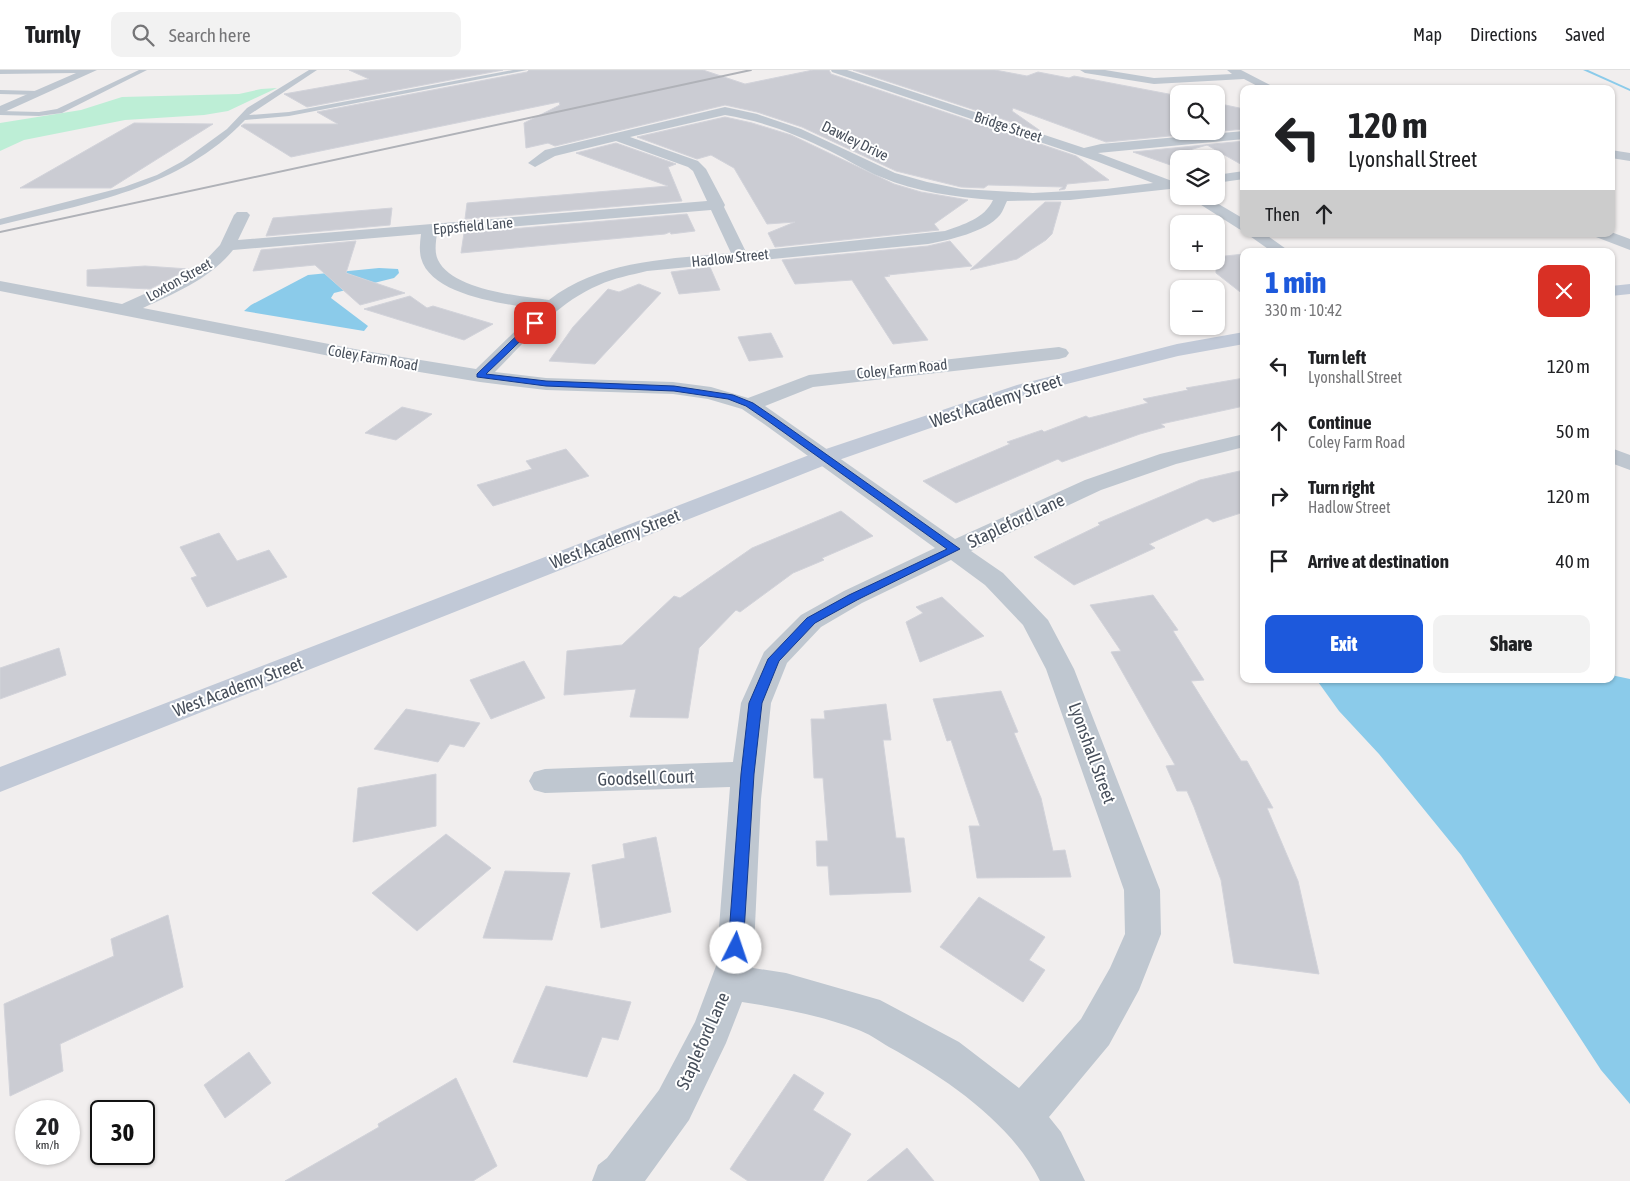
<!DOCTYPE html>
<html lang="en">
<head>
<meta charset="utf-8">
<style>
	:root { --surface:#fff; --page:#f2f2f2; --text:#202124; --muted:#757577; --line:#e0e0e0; --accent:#1d59dc }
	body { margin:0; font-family:"Asap Condensed",sans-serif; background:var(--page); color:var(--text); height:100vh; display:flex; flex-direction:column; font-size:19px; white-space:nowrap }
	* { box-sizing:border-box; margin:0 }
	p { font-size:16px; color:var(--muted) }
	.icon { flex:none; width:28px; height:28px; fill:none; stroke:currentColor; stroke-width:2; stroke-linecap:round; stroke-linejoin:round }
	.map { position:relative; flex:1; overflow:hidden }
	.side { position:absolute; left:1240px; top:178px; width:375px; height:435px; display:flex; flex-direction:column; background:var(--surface); border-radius:10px; box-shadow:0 1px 4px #0004 }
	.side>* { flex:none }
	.banner { position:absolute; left:1240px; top:15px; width:375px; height:152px; border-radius:10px; box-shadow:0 1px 4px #0004; background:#fff; color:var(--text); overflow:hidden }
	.fabs { position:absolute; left:1170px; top:15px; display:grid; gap:10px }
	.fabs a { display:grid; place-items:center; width:55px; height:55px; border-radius:10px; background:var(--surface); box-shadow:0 1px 4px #0004; font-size:25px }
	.speed { position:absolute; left:15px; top:1030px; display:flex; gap:10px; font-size:25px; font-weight:700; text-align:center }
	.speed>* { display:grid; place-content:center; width:65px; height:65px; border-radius:50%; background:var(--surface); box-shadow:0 1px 4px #0004; line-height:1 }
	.speed small { font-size:12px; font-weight:400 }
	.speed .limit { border:2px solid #111; border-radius:8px; background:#fff; color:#111 }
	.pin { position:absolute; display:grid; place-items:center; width:42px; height:42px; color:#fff; margin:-21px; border-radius:10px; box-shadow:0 2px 8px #0006 }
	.me { position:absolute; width:55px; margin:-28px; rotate:4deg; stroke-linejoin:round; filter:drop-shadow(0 0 4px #0008) }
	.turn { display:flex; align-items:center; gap:18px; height:105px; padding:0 25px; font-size:22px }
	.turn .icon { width:65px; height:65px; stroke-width:2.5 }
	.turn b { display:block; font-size:35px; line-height:42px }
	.then { display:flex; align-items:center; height:48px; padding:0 25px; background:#0003; gap:10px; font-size:19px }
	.round { display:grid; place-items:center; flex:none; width:52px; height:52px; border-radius:10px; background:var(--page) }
	.overview { display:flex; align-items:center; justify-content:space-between; height:85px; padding:0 25px }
	h1 { font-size:30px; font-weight:800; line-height:38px; color:var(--accent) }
	.cta { display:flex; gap:10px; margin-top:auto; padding:10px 25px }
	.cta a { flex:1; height:58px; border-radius:10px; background:var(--accent); color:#fff; font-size:20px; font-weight:800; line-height:58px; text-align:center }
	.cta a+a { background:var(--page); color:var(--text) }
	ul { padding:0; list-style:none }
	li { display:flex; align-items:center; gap:15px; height:65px; padding:0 25px }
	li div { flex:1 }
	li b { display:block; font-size:19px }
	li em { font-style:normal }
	header { display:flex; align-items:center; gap:30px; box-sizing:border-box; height:70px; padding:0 25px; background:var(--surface); border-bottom:1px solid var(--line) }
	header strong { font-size:24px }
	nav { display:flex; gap:28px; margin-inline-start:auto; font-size:18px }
	.search { width:350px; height:45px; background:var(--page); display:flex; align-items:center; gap:12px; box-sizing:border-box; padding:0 18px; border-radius:10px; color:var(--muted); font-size:19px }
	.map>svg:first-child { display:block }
</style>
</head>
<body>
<header>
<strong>Turnly</strong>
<div class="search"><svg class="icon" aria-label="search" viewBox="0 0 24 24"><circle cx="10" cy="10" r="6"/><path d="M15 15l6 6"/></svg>Search here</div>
<nav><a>Map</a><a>Directions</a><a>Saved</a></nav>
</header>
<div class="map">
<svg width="1630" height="1111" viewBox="0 0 1630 1111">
	<rect width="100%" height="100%" fill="#f1eeee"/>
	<path fill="#bdeed6" d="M 277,18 L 228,41 L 204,45 L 125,50 L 24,70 L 0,81 L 0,53 L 81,40 L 122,27 L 239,24 L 261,19 Z"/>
	<path fill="#8bcbea" d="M 379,198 L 398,199 L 399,203 L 394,208 L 334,223 L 331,228 L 368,256 L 364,261 L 244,241 L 251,235 L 308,205 Z
		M 1611,605 L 1630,609 L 1630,1034 L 1601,1000 L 1461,785 L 1379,684 L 1339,641 L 1316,609 L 1611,609 Z"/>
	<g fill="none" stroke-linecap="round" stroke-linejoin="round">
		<path fill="#8bcbea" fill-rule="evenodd" d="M 1583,0 L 1588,0 L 1630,19 L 1630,21 Z"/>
	</g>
	<path fill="#cbccd3" stroke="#d2d3da" d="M 349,0 L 503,0 L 307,37 L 284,24 L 369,9 Z
		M 529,0 L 703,0 L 745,14 L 813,0 L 829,0 L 831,4 L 1076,86 L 1109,110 L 1067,114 L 1065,119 L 1059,120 L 1063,117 L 988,115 L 984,118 L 961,117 L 896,101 L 802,57 L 757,42 L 725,35 L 555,76 L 548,73 L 526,78 L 524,53 L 560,35 L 559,32 L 291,87 L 241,56 L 244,54 L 338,54 L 317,42 L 527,2 Z
		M 853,0 L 995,0 L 1027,6 L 1038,2 L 1069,8 L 1074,6 L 1179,26 L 1179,61 L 1216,61 L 1216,33 L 1244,39 L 1244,59 L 1106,72 L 1013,38 L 1012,41 L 1042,62 Z
		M 725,47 L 752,53 L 791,65 L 894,114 L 921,122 L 968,130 L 934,154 L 939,160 L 775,177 L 768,163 L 795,152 L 767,154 L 734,98 L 711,85 L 697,89 L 637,67 Z
		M 134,53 L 213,54 L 111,118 L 20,118 Z
		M 1244,71 L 1244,96 L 1207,75 L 1179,83 L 1179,98 L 1133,82 Z
		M 616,73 L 676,94 L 668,97 L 682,131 L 465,149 L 467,133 L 668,116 L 576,83 Z
		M 1045,132 L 1061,132 L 1052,164 L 1046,170 L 1017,189 L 970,200 Z
		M 392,138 L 390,155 L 266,166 L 273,148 Z
		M 687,144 L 695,161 L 671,164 L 670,162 L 665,164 L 461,183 L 464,163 Z
		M 356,171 L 346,203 L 405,223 L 360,235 L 315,195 L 253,201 L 261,180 Z
		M 950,171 L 972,196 L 888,205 L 890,206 L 884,207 L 928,270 L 893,274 L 852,210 L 795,214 L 782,190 L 928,176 Z
		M 1244,184 L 1244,225 L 1216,203 L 1216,187 Z
		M 145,196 L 189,199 L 150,219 L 87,216 L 87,200 Z
		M 710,197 L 720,220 L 679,224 L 671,202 Z
		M 639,214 L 661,223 L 595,294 L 549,291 L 573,257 L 608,219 L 619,222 Z
		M 410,226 L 427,238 L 433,236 L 493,254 L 464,270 L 364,239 Z
		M 771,263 L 783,287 L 749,291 L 738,267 Z
		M 1244,308 L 1244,336 L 1161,354 L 1165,357 L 1140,364 L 1062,392 L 1058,389 L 956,433 L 923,411 L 1010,374 L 1007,372 L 1042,360 L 1044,362 L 1086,346 L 1089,348 L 1148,333 L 1143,329 L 1188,320 L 1186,318 Z
		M 402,337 L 432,344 L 396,370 L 365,363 Z
		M 566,379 L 589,406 L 493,436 L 477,415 L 532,399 L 526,391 Z
		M 1244,400 L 1244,442 L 1213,452 L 1207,448 L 1149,474 L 1155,478 L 1074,515 L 1034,487 L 1100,455 L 1098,453 L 1200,410 Z
		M 841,441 L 873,466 L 822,488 L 824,490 L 793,503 L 740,542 L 736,540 L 699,578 L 688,648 L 630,647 L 636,619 L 564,625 L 567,581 L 622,575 L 674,526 L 680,528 L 752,478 Z
		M 219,463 L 237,491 L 269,480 L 287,507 L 207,537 L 191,508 L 197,506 L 180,477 Z
		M 1153,525 L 1178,560 L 1173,561 L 1204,610 L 1191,611 L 1241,691 L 1247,691 L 1273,738 L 1267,738 L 1298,811 L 1319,904 L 1234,893 L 1221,810 L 1194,737 L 1187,721 L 1177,721 L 1166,696 L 1175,695 L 1111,582 L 1121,581 L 1090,535 Z
		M 942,527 L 984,566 L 920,592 L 906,552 L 923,543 L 916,537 Z
		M 59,578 L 66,605 L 0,629 L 0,598 Z
		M 524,591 L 545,628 L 491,649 L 470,610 Z
		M 1001,621 L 1018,662 L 1014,663 L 1041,728 L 1053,781 L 1065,780 L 1071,807 L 977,808 L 969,756 L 980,756 L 951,670 L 947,671 L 933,629 Z
		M 886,634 L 891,670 L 883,670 L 896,768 L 904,768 L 911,822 L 830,825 L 828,796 L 817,796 L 816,771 L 828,771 L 823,708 L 814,708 L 811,649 L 825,649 L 824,641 Z
		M 406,639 L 480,653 L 464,677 L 450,674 L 438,692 L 374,679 Z
		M 436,704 L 436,756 L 353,772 L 358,718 Z
		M 446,764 L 491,798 L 417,861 L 372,823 Z
		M 656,767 L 671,842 L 601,858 L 592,795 L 625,788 L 623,774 Z
		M 505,801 L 570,803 L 552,870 L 483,868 Z
		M 979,827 L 1045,867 L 1029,890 L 1045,900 L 1023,932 L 940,877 Z
		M 168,845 L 183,917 L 60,974 L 63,1001 L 10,1026 L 4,934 L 114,886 L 111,869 Z
		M 546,916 L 631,932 L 618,970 L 602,967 L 587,1007 L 513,992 Z
		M 249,982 L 271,1013 L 225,1048 L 204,1015 Z
		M 794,1004 L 824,1023 L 813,1040 L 851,1064 L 823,1111 L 748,1111 L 730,1099 Z
		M 456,1008 L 497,1096 L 473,1111 L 285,1111 L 379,1057 L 378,1054 Z
		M 907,1078 L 934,1111 L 867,1111 Z"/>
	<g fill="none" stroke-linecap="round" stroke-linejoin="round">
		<path fill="#bfc7d0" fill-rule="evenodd" d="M 139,0 L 147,0 L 62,43 L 39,46 L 0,45 L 0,41 L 39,42 L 57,39 Z
			M 309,0 L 317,0 L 249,45 L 289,42 L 513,0 L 527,0 L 289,46 L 245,50 C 180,119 88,133 0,155 L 0,149 L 124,117 L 157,105 L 183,91 L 227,59 L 247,38 Z
			M 0,20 L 38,21 L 42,23 L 38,25 L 0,24 Z"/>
		<path fill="#bfc7d0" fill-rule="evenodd" d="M 0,0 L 97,0 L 0,44 L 0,36 L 76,3 L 0,4 Z
			M 831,0 L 847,0 L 1084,78 L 1101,74 L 1244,61 L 1244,69 L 1098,83 L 1172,111 L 1179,110 L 1179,118 L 1070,130 L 1007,131 C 1005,135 1003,141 1000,145 C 986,162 949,170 928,174 L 647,201 C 631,205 614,208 599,215 C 556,233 527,270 495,302 L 546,308 L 673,312 L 711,317 L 748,328 L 809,305 L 1059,277 L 1066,279 L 1069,283 L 1066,287 L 1059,289 L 813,317 L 765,336 L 955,469 L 1085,410 L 1160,384 L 1244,364 L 1244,377 L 1176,394 L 1101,420 L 971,481 L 1003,503 L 1048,550 L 1074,599 L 1160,820 L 1161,864 L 1139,920 L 1109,975 L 1049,1047 L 1061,1062 L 1085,1111 L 1040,1111 C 1012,1053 944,1007 889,977 C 879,971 868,963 856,959 C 819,945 780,938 742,932 L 726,973 L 689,1050 L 645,1111 L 592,1111 L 598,1095 L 607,1088 L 659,1020 L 695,952 L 716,896 L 730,717 L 545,723 L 534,720 L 529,711 L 534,702 L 545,699 L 733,692 L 741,633 L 764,582 L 801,545 L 844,521 L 935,478 L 764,354 L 742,339 L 708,329 L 673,324 L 546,320 L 480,312 L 365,293 L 0,221 L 0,211 L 122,234 L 173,211 L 202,194 L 220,175 L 234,145 L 237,142 L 247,142 L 250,145 L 238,170 L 707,131 L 693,101 L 688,97 L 616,71 L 555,86 L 535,97 L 528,93 L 545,80 L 725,37 L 757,44 L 801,59 L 895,103 L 927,112 L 961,119 L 1033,123 L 1106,119 L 1153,113 L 1096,91 L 832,2 ZM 725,45 C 762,51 796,64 830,81 C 847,89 863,100 881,107 C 916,122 955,127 993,130 C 984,149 964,154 945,161 L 746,182 L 724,137 L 725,135 L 706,99 L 698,91 L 630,67 ZM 711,140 L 731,183 C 669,189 600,190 549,230 C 520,226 452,220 438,190 C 434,182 436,172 437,163 ZM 421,164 C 420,172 419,180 421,188 C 431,226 506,234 538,239 L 476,299 L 365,281 L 143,238 C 175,223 210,209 233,180 ZM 951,490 L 985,515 L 1023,555 L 1046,599 L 1124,820 L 1125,864 L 1110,898 L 1081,949 L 1019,1018 L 959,972 L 880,930 L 786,903 L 753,898 L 761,729 L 771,633 L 787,593 L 821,557 L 862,533 Z
			M 1080,0 L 1105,0 L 1154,8 L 1232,4 L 1227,0 L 1241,0 L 1278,19 L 1263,19 L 1244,9 L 1154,14 L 1085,3 Z
			M 1611,80 L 1630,83 L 1630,91 L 1611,88 Z
			M 1244,101 L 1244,109 L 1216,113 L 1216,105 Z
			M 1187,126 L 1205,126 L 1244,149 L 1244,161 L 1239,159 Z
			M 1611,162 L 1630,169 L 1630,180 L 1596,167 L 1594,164 L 1611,164 Z
			M 1247,164 L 1265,164 L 1289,181 L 1271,181 Z
			M 1611,378 L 1630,385 L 1630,400 L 1611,393 Z"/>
		<path fill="#c1c9d7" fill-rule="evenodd" d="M 1630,214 L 1630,224 L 1611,226 L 1611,216 Z
			M 1244,262 L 1244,274 L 1178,286 L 1031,323 L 833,392 L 0,722 L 0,697 L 817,382 L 1017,315 L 1177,274 Z"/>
		<path stroke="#b0b2b8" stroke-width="2" d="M 0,162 L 751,0"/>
	</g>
	<path fill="#1d59dc" stroke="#133a8f" d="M 532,251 L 539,253 L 486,304 L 546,311 L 674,316 L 733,325 L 753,333 L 775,348 L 960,479 L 857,530 L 815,553 L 779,591 L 762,633 L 754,704 L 743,878 L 741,882 L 736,884 L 730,882 L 728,878 L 741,704 L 749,633 L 768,589 L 807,548 L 849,525 L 947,479 L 768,351 L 746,336 L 728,329 L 674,321 L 546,316 L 477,307 L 477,304 Z"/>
	<g text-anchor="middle" stroke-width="4" stroke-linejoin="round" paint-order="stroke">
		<g font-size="15" fill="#474f5b" stroke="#fff">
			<text transform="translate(1008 57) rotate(18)" y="5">Bridge Street</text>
			<text transform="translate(855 71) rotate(26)" y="5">Dawley Drive</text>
			<text transform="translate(473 156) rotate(-5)" y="5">Eppsfield Lane</text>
			<text transform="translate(730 188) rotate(-6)" y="5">Hadlow Street</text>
			<text transform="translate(179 210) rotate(-29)" y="5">Loxton Street</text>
			<text transform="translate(373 288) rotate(10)" y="5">Coley Farm Road</text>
			<text transform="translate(902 299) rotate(-6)" y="5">Coley Farm Road</text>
		</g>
		<g font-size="18" fill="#474f5b" stroke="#fff">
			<text transform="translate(996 331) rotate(-18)" y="6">West Academy Street</text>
			<text transform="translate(1016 451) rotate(-25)" y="6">Stapleford Lane</text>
			<text transform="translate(615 469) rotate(-21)" y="6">West Academy Street</text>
			<text transform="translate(238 617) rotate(-21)" y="6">West Academy Street</text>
			<text transform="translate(1092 683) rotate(70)" y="6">Lyonshall Street</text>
			<text transform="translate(646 708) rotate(-2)" y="6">Goodsell Court</text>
			<text transform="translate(703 971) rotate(-66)" y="6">Stapleford Lane</text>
		</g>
	</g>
</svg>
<div class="fabs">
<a><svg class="icon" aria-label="search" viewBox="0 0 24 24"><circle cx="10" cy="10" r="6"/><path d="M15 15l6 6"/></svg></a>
<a><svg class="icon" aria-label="layers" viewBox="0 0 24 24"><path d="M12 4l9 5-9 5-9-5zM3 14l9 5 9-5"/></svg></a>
<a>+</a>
<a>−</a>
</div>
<div class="speed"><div>20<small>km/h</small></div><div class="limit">30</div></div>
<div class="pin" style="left:535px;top:253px;background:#d93025"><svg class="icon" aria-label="arrive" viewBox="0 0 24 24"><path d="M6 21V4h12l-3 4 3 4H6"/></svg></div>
<svg class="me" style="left:736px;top:878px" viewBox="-20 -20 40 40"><circle r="19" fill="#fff"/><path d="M0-13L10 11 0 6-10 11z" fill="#1d59dc"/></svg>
<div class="banner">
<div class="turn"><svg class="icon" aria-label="left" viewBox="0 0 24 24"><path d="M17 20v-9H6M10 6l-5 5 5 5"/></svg><div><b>120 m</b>Lyonshall Street</div></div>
<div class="then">Then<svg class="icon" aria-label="ahead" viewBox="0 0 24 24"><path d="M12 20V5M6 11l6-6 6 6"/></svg></div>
</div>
<section class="side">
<div class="overview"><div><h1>1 min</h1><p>330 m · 10:42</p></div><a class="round" style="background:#d93025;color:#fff"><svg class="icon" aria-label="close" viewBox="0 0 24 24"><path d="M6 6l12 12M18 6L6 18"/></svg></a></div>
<ul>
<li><svg class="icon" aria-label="left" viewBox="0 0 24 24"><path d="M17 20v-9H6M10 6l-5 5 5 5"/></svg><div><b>Turn left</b><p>Lyonshall Street</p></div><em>120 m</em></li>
<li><svg class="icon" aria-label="ahead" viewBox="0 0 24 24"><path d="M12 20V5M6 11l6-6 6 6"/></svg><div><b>Continue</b><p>Coley Farm Road</p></div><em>50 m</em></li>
<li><svg class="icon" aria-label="right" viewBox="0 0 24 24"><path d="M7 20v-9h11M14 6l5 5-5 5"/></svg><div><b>Turn right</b><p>Hadlow Street</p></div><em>120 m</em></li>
<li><svg class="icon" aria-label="arrive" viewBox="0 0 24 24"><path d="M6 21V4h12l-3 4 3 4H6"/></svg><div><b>Arrive at destination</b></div><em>40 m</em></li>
</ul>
<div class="cta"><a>Exit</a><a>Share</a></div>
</section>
</div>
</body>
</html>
